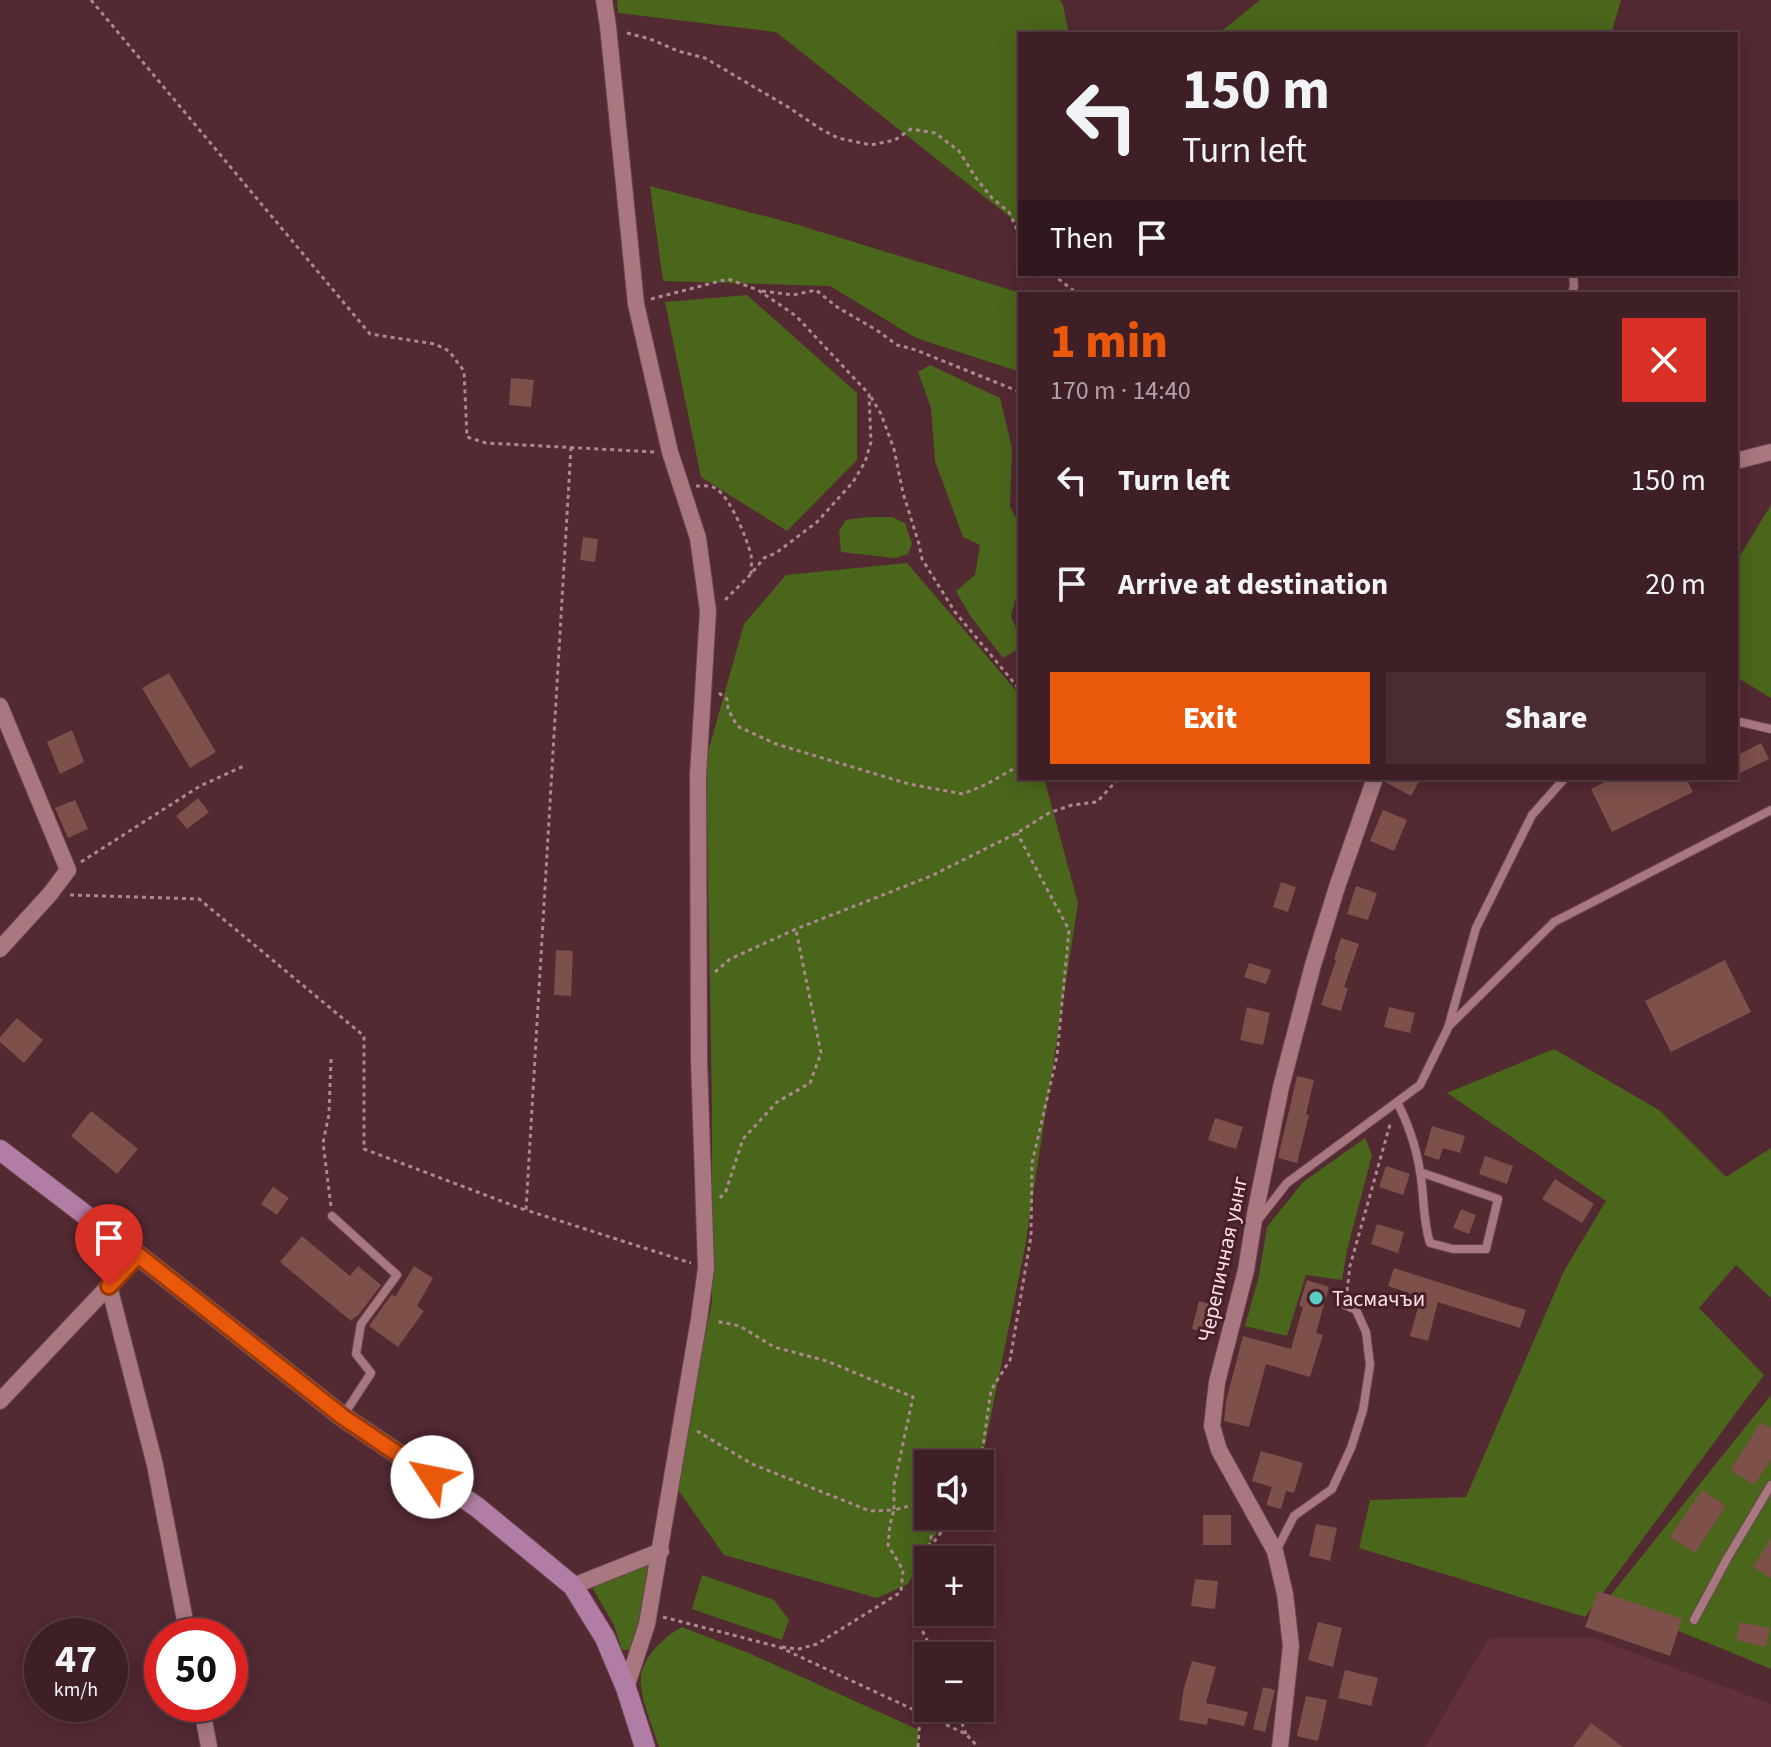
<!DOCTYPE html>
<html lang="en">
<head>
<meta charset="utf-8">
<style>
	:root { --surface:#3e1f26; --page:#492c32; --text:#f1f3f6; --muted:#ada2a7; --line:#573d43; --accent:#ea580c }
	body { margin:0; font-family:"Source Sans 3",sans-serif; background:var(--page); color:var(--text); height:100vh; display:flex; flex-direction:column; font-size:30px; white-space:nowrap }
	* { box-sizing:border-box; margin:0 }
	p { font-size:26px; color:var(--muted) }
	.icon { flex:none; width:44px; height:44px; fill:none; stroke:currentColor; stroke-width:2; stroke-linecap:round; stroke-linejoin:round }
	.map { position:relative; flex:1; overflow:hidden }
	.side { position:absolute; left:1018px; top:292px; width:720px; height:488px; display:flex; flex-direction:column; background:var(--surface); border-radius:0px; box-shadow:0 4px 20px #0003,0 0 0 2px var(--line) }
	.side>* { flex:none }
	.guide { position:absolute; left:1018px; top:32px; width:720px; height:244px; border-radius:0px; box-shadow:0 4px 20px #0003,0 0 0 2px var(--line); background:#3e1f26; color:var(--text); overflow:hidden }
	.fabs { position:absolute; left:914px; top:1450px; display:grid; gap:16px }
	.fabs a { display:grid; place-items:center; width:80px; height:80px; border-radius:0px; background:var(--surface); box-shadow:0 4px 20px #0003,0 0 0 2px var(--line); font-size:40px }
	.speed { position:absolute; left:24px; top:1618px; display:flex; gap:16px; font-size:40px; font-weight:700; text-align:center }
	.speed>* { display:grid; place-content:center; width:104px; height:104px; border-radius:50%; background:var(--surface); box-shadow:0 4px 20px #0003,0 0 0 2px var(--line); line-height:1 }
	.speed small { font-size:20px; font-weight:400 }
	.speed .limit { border:12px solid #d22; background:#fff; color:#111 }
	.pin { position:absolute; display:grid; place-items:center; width:68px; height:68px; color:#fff; margin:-82px -34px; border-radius:50% 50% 50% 0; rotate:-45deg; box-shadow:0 0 8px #0007 }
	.pin .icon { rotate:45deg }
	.me { position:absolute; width:88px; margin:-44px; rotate:304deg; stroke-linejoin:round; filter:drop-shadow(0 0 6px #0008) }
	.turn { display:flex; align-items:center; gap:28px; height:168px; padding:0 32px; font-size:36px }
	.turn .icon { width:104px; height:104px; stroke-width:2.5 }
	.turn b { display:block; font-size:56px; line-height:68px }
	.then { display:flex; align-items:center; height:76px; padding:0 32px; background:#0003; gap:16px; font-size:30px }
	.round { display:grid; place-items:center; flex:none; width:84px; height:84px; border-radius:0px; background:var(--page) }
	.summary { display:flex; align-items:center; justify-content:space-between; height:136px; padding:0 32px }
	h1 { font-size:48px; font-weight:800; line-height:60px; color:var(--accent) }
	.button { display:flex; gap:16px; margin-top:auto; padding:16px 32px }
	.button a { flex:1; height:92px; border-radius:0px; background:var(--accent); color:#fff; font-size:32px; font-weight:800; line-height:92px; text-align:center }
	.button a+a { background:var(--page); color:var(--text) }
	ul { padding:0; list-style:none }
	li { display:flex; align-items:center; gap:24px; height:104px; padding:0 32px }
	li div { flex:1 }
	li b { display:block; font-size:30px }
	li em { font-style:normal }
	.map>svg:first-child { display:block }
</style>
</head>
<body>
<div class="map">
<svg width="1771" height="1747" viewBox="0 0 1771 1747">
	<rect width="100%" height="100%" fill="#532932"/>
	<path fill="#61303a" d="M 1489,1638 L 1594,1638 L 1771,1704 L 1771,1747 L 1425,1747 Z"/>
	<path fill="#4a661b" d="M 617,0 L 1060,0 L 1063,5 L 1069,34 L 1020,34 L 1020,225 L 776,32 L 618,13 Z
		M 1260,0 L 1621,0 L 1611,34 L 1218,34 Z
		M 650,186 L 795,224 L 1024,294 L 1020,294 L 1020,372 L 916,338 L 830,286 L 663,281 Z
		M 747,295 L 857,393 L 857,460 L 787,531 L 701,477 L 665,302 Z
		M 930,365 L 1000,398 L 1012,448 L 1010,507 L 1020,525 L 1020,583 L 1011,616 L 1020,638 L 1020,648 L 1003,658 L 971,617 L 956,591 L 975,575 L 980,545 L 963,537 L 935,461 L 931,408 L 918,372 Z
		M 1771,505 L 1771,698 L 1736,677 L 1736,562 Z
		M 868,517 L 892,517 L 905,523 L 912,544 L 908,554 L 895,558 L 841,552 L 839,531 L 846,520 Z
		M 907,563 L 1020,695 L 1020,778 L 1044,778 L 1078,903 L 1025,1247 L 985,1445 L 975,1464 L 928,1464 L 928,1516 L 946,1516 L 908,1584 L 877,1598 L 724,1555 L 676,1487 L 686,1426 L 712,1302 L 712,1109 L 706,759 L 744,624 L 786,575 Z
		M 1554,1049 L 1659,1110 L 1726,1177 L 1771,1148 L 1771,1298 L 1736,1265 L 1699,1308 L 1764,1375 L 1585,1617 L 1359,1548 L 1370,1500 L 1466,1497 L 1564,1271 L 1606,1201 L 1447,1093 Z
		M 1365,1138 L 1372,1155 L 1347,1250 L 1342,1280 L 1306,1275 L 1287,1336 L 1245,1326 L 1259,1276 L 1267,1227 L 1303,1182 Z
		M 1771,1395 L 1771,1669 L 1606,1601 Z
		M 649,1563 L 639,1618 L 631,1650 L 622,1650 L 614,1625 L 592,1587 Z
		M 702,1575 L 774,1600 L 789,1620 L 782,1640 L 692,1609 Z
		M 682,1627 L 751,1654 L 919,1730 L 918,1747 L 659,1747 C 653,1728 643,1705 641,1686 C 637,1662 662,1638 682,1627 Z"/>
	<path fill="#7d5049" d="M 511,378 L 534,380 L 531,407 L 509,405 Z
		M 583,537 L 598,539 L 595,562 L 580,560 Z
		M 169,673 L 216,752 L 190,768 L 142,688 Z
		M 72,730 L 84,762 L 60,774 L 47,742 Z
		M 1761,743 L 1769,759 L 1736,775 L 1736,756 Z
		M 1386,778 L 1421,778 L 1411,796 L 1385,782 Z
		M 1613,778 L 1686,778 L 1693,792 L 1612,832 L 1591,789 Z
		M 198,798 L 209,812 L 187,829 L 176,816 Z
		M 75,800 L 88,829 L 68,838 L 55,808 Z
		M 1383,810 L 1407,820 L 1394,851 L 1370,841 Z
		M 1281,882 L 1296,887 L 1288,912 L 1273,907 Z
		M 1356,886 L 1377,893 L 1368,920 L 1347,914 Z
		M 1341,938 L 1359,944 L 1344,987 L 1348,988 L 1341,1011 L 1321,1005 L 1336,960 L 1334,959 Z
		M 556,950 L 573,951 L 571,996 L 554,995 Z
		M 1725,960 L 1751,1012 L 1671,1052 L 1645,1001 Z
		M 1249,963 L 1271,970 L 1266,984 L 1244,977 Z
		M 1247,1007 L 1270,1013 L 1263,1045 L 1240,1040 Z
		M 1389,1007 L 1415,1013 L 1410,1033 L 1384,1027 Z
		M 17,1018 L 43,1040 L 24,1063 L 0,1042 L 0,1037 Z
		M 1297,1076 L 1314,1080 L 1306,1114 L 1309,1115 L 1297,1163 L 1278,1158 Z
		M 91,1111 L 138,1149 L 117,1174 L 71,1136 Z
		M 1215,1118 L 1243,1127 L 1236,1149 L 1208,1140 Z
		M 1432,1126 L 1465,1136 L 1460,1153 L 1443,1148 L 1439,1160 L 1424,1155 Z
		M 1485,1156 L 1513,1166 L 1507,1184 L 1479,1174 Z
		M 1386,1166 L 1410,1174 L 1403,1195 L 1379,1187 Z
		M 1555,1179 L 1594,1204 L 1582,1223 L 1542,1199 Z
		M 273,1187 L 289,1198 L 277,1215 L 261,1204 Z
		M 1461,1209 L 1476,1215 L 1469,1234 L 1453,1228 Z
		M 1377,1224 L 1404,1232 L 1398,1253 L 1371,1244 Z
		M 302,1236 L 350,1276 L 358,1266 L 381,1285 L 357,1317 L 356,1316 L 351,1321 L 280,1262 Z
		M 414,1266 L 433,1278 L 417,1306 L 424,1311 L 398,1347 L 369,1326 L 392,1294 L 395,1297 Z
		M 1394,1268 L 1526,1310 L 1520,1328 L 1438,1302 L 1428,1341 L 1410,1336 L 1421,1297 L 1388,1286 Z
		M 1307,1280 L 1329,1287 L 1316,1333 L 1323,1335 L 1310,1377 L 1266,1364 L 1249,1427 L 1224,1421 L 1226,1401 L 1243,1336 L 1291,1349 L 1303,1307 L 1299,1306 Z
		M 1199,1301 L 1217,1306 L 1209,1334 L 1192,1329 Z
		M 1761,1422 L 1771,1429 L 1771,1460 L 1754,1485 L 1730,1470 Z
		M 1261,1451 L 1303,1463 L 1294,1493 L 1286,1491 L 1281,1509 L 1266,1505 L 1272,1487 L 1252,1481 Z
		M 1702,1490 L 1726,1506 L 1695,1553 L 1670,1537 Z
		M 1203,1515 L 1231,1515 L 1231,1545 L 1203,1545 Z
		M 1316,1524 L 1337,1528 L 1330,1561 L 1309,1556 Z
		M 1771,1538 L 1771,1578 L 1753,1567 Z
		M 1195,1579 L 1218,1581 L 1215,1609 L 1191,1606 Z
		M 1598,1591 L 1682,1619 L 1670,1656 L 1585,1627 Z
		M 1318,1622 L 1342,1628 L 1333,1667 L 1308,1660 Z
		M 1740,1622 L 1770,1628 L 1766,1647 L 1736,1640 Z
		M 1192,1661 L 1216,1667 L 1206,1703 L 1248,1712 L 1244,1726 L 1208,1718 L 1207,1725 L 1179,1720 L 1184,1688 Z
		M 1345,1670 L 1378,1678 L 1371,1706 L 1338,1698 Z
		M 1263,1687 L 1275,1690 L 1265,1732 L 1253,1729 Z
		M 1306,1696 L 1327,1700 L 1318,1741 L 1297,1736 Z
		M 1591,1723 L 1623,1747 L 1573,1747 Z"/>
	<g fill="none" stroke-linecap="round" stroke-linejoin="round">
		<defs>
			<path id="lane" d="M 1572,294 L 1574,286 L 1573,274
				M 1736,721 L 1771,729
				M 1448,1027 L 1554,922 L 1771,810
				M 1397,1102 C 1411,1129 1419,1156 1422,1186 C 1424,1206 1424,1224 1430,1243 L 1453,1249 L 1486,1249 L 1498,1199 L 1420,1172
				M 332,1216 L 397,1275 L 361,1324 L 356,1354 L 371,1373 L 343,1416
				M 1258,1220 L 1287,1183 L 1420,1085 L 1448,1028 L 1476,928 L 1532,815 L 1565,778
				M 1276,1551 L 1294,1516 L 1332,1489 L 1351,1448 L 1363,1410 L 1370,1365 L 1366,1332 L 1356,1310 L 1345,1305
				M 1694,1620 L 1728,1557 L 1771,1485"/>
			<path id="street" d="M 604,0 L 608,26 L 636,304 L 670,452 L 698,538 L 708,611 L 698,775 L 699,1060 L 706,1268 L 699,1319 L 647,1624 L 626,1688
				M 1736,461 L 1771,452
				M 0,706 L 68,870 L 50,894 L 0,949
				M 109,1286 L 155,1465 L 188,1636
				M 0,1401 L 138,1255
				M 573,1586 L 661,1551
				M 201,1704 L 209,1747
				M 1280,1747 L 1291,1646 L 1285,1594 L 1275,1551 L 1219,1450 L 1212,1426 L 1217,1382 L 1246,1270 L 1255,1214 L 1281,1087 L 1313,965 L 1337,887 L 1375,778"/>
			<path id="secondary" d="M 0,1150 L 138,1255 L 343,1417 L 477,1507 L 573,1586 L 605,1638 L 626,1688 L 645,1747"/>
		</defs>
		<use href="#lane" stroke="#6a464f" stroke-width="10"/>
		<use href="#street" stroke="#6a464f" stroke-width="18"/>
		<use href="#secondary" stroke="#6a464f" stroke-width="22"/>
		<path stroke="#ab898f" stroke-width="3" stroke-dasharray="4 4" stroke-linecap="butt" d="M 91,0 L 370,334 L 435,344 L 449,351 L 464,371 L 467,437 L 486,443 L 655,452
			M 627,33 L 650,39 L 678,51 L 705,58 L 788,107 L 819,128 L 838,138 L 871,145 L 895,140 L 911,129 L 935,133 L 959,151 L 976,178 L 992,198 L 1009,212 L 1020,236
			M 1052,274 L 1078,294
			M 762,291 L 793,295 L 816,290 L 837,307 L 878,331 L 897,345 L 916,350 L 1020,392
			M 651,299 L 728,279 L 758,290 L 796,316 L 869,394 L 871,442 L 865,462 L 853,482 L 817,522 L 776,553 L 764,558 L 751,574 L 725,600
			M 871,397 L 881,414 L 894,449 L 903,493 L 919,544 L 922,559 L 955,612 L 1020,690
			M 571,447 L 526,1210 L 691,1263
			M 696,486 C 702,486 710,485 715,488 C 730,496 747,539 751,555 C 752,561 751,568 751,574
			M 719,693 L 727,699 L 728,709 L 737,726 L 776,744 L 909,784 L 963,794 L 987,784 L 1020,765
			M 81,862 L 200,786 L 246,765
			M 70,895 L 199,899 L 364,1036 L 364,1149 L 525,1210
			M 715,972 L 730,959 L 796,929 L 931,876 L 1017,833 L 1049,813 L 1072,805 L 1097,802 L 1119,778
			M 331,1059 L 329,1114 L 323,1143 L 331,1206
			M 720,1198 L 726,1191 L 743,1139 L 777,1102 L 810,1083 L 821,1053 L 796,930
			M 1347,1291 L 1350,1266 L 1391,1121
			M 697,1431 L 752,1464 L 870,1511 L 894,1510 L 894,1485 L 913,1397 L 827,1361 L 774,1347 L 740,1326 L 715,1321
			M 980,1467 L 991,1390 L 1010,1360 L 1031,1236 L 1032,1163 L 1057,1056 L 1069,930 L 1017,833
			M 929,1547 L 935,1516
			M 663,1617 L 779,1647 L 966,1734 L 978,1747
			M 782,1647 L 799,1649 L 817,1644 L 901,1592 L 903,1570 L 888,1545 L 890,1524 L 894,1510 L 928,1501
			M 935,1656 L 921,1628 L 924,1572 L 928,1550 L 953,1516
			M 956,1708 L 966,1734
			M 918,1747 L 920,1715"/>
		<use href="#lane" stroke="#a97780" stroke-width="8"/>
		<use href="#street" stroke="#a97780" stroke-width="16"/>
		<use href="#secondary" stroke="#b27da4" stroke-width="20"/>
	</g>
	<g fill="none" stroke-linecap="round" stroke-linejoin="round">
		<defs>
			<path id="route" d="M 109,1286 L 138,1255 L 343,1417 L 432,1477"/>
		</defs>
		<use href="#route" stroke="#983908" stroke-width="20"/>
		<use href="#route" stroke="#ea580c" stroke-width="14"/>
	</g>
	<circle fill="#56cec4" stroke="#481f28" stroke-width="3" cx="1316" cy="1298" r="8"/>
	<g text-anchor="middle" stroke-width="6" stroke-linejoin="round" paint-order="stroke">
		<g font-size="22" fill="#fce0e4" stroke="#481f28">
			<text transform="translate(1222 1259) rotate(-78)" y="8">Черепичная уынг</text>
		</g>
		<g font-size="22" fill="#fce0e4" stroke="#481f28" text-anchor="start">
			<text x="1332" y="1306">Тасмачъи</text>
		</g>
	</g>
</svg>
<div class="fabs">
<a><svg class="icon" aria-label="sound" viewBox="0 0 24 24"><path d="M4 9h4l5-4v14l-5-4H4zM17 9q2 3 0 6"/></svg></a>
<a>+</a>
<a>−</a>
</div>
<div class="speed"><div>47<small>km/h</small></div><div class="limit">50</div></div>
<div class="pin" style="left:109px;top:1286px;background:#d93025"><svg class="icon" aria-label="arrive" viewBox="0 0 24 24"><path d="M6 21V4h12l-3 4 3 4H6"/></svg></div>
<svg class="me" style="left:432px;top:1477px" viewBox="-20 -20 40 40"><circle r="19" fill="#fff"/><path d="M0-13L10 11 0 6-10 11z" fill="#ea580c"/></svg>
<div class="guide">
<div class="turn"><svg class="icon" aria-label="left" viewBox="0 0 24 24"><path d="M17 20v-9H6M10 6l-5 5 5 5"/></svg><div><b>150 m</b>Turn left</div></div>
<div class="then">Then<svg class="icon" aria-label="arrive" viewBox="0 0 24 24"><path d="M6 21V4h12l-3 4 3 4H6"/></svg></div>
</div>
<section class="side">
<div class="summary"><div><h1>1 min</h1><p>170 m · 14:40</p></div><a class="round" style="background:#d93025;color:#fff"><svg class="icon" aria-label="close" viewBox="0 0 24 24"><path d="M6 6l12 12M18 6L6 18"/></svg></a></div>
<ul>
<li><svg class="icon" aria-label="left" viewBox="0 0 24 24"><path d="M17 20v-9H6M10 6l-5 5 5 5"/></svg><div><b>Turn left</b></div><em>150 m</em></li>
<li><svg class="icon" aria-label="arrive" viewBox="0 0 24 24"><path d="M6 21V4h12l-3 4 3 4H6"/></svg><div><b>Arrive at destination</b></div><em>20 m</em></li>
</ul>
<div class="button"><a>Exit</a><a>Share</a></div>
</section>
</div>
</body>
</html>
